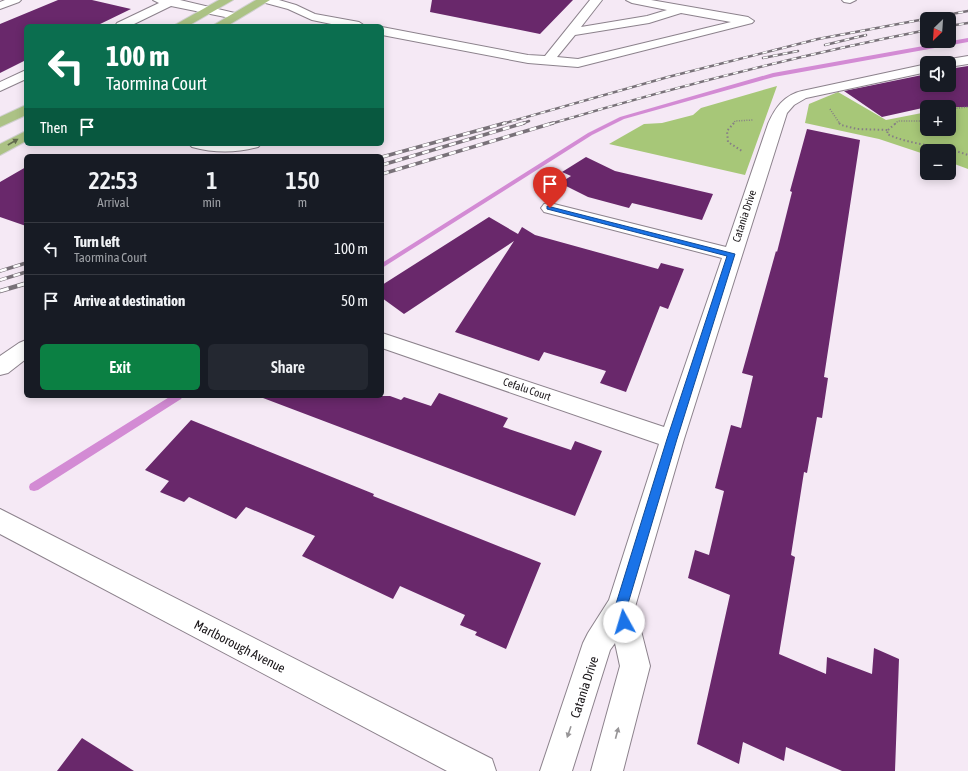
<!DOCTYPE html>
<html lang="en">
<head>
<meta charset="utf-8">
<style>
	:root { --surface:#171b24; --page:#242831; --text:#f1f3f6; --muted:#9ea1a6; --line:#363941; --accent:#0b8043 }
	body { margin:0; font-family:"Asap Condensed",sans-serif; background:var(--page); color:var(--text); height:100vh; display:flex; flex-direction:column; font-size:15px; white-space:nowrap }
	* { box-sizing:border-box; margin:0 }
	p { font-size:13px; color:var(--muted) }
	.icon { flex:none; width:22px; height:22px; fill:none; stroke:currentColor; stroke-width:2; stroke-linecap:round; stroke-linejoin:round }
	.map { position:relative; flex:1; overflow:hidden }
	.side { position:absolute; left:24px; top:154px; width:360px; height:244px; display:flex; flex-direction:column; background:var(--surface); border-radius:6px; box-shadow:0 2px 10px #0003 }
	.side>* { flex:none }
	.top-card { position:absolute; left:24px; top:24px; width:360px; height:122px; border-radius:6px; box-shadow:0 2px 10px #0003; background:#0b6e4f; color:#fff; overflow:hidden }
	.needle { width:26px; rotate:205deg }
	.fabs { position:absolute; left:920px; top:12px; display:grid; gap:8px }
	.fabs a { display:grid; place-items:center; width:36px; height:36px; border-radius:6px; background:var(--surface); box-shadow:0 2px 10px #0003; font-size:20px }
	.pin { position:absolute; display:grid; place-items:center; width:34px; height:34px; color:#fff; margin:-41px -17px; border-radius:50% 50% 50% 0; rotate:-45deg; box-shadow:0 0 4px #0007 }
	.pin .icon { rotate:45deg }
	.me { position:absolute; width:44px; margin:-22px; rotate:354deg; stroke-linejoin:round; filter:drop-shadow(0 0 3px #0008) }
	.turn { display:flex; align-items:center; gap:14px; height:84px; padding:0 16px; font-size:18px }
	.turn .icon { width:52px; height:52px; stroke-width:2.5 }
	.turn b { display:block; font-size:28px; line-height:34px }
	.then { display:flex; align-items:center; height:38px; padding:0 16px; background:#0003; gap:8px; font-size:15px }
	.eta { display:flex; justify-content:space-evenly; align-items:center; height:68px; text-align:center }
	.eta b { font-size:24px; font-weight:600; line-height:28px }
	.action { display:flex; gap:8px; margin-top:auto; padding:8px 16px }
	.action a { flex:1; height:46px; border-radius:6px; background:var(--accent); color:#fff; font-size:16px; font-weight:600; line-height:46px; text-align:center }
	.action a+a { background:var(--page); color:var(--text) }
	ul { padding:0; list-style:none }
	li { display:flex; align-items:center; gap:12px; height:52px; padding:0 16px; border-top:1px solid var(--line) }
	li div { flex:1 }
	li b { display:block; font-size:15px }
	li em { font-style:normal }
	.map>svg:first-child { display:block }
</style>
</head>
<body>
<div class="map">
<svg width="968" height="771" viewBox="0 0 968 771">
	<rect width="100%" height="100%" fill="#f5e9f5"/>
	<path fill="#a7c778" d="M 777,86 L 745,175 L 609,144 L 644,124 L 662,123 L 693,115 L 701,108 Z
		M 838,92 L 886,120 L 927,112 L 927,129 L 949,129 L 949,107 L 968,103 L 968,169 L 949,162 L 949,151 L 927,151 L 927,155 L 879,139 L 805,123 L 809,104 Z"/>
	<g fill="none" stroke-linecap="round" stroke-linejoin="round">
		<path fill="#d38bd4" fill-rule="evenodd" d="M 968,38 L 968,42 L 774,77 L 624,119 L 592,135 L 382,268 L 382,263 L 588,133 L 620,117 L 773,73 Z
			M 171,396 L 183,396 L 181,399 L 38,490 L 34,491 L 30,490 L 29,487 L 30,484 Z"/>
	</g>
	<path fill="#69286b" d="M 58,0 L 92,0 L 131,9 L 96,26 L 26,26 L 26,60 L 0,73 L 0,24 Z
		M 432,0 L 573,0 L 540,34 L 430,12 Z
		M 968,66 L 968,107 L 927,107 L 882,117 L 844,91 L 927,74 L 927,85 L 949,85 L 949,69 Z
		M 807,129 L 860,140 L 824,377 L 828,378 L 822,418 L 817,417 L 807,473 L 804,472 L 791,555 L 795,557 L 779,654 L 826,674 L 827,657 L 872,674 L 874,648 L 899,659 L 895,771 L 842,771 L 786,747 L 784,761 L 743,742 L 739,764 L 697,744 L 730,595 L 688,578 L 695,550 L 709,555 L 724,491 L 715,488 L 731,425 L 741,428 L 753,376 L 742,373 L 776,251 L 777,252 L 792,192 L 790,191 Z
		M 586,157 L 615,171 L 713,194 L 702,220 L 632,203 L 629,208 L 588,197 L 560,183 L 571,176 L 562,172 Z
		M 26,167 L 26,226 L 0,217 L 0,182 Z
		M 489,217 L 518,234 L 522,227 L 535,235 L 658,269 L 661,263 L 684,269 L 668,309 L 660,306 L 626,392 L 600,383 L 606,371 L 544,352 L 539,361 L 455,332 L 514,241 L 404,314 L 382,298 L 382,285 Z
		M 439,393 L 508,418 L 503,427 L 571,450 L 575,441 L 602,451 L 575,516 L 263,398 L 264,396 L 390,396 L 401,400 L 404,397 L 431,406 Z
		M 191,420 L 374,494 L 373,496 L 541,563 L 506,649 L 475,635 L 477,632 L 460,625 L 465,615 L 400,586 L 393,599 L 302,556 L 315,536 L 246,507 L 236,519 L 189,497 L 184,502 L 160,492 L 169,481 L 145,470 Z
		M 82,738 L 134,771 L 57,771 Z"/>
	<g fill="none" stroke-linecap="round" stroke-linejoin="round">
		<defs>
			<path id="minor" d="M 5,0 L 21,0 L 19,2 L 0,9 L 0,2 Z
				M 153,0 L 180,0 L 239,14 L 241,16 L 235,19 L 171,6 L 130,26 L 115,26 L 117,23 L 159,3 Z
				M 260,0 L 279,0 L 296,5 L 315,14 L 359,22 L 365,26 L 341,26 L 312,20 L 288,9 L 262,2 Z
				M 590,0 L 602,0 L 581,27 L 647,16 L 667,10 L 632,3 L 626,0 L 651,0 L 748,17 L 754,21 L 752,23 L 578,67 L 528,63 L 382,35 L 382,27 L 528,55 L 545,56 ZM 681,13 L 731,22 L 578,59 L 557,57 L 575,35 L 649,23 Z
				M 842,0 L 856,0 L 850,3 L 844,2 Z
				M 968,56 L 968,64 L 949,67 L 949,63 L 943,63 L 944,60 Z
				M 927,64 L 927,72 L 806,98 L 794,105 L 787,113 L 684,439 L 635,607 L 650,666 L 623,771 L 591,771 L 620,666 L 615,643 L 610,650 L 572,771 L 540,771 L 583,643 L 588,633 L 609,600 L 659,444 L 382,348 L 382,333 L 664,427 L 722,258 L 544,212 L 541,208 L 544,204 L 550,203 L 726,247 L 768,124 C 775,108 784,95 802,91 Z
				M 26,70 L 26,79 L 0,91 L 0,82 Z
				M 189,144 L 261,144 L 258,147 C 236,153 214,153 192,147 Z
				M 26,340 L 26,359 L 8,373 L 0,375 L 0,356 L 19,343 Z
				M 0,509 L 492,759 L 496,771 L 447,771 L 0,534 Z"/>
			<path id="major" d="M 219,0 L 233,0 L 188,26 L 173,26 Z
				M 256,0 L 270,0 L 227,26 L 212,26 Z
				M 26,105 L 26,115 L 0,127 L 0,117 Z
				M 26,131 L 26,141 L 0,155 L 0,144 Z"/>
		</defs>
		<use href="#minor" stroke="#8c828c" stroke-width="2"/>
		<use href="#major" stroke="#d1d0d1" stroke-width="2"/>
		<path stroke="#867e86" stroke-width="1.5" stroke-dasharray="1 1.5" stroke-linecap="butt" d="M 830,109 L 840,124
			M 949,109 L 968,107
			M 733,124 L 735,121 L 753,120
			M 895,124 L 898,121 L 927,121"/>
		<path stroke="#867e86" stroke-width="2" stroke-dasharray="1.5 2.5" stroke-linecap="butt" d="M 734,123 L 727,131 L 728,142 L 742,151
			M 839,123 L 841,125 L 857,129 L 888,130 L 887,134 C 913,146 941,145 968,155
			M 888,130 L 896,123"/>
		<use href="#minor" fill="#fff" fill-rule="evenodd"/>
		<use href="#major" fill="#acc285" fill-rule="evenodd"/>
		<defs>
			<path id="rail-far2" d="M 949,26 L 968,23
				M 825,45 L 866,35
				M 763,58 L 798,51
				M 502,124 L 668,77 L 818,39 L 968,11
				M 521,124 L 529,121
				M 550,124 C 674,87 800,55 927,30"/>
			<path id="rail-far1" d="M 382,157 L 505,123
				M 382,165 L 524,123
				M 382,174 L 553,123
				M 0,271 L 26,263
				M 0,280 L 26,272
				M 21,285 L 26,283"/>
			<path id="rail" d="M 0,291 L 24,284"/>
		</defs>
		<use href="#rail-far2" stroke="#797279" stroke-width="2.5"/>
		<use href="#rail-far1" stroke="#797279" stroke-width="3.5"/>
		<use href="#rail" stroke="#797279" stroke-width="4.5"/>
		<use href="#rail-far2" stroke="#fff" stroke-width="1.5" stroke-dasharray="5" stroke-linecap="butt"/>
		<use href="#rail-far1" stroke="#fff" stroke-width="2.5" stroke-dasharray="7" stroke-linecap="butt"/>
		<use href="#rail" stroke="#fff" stroke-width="3" stroke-dasharray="9" stroke-linecap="butt"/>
	</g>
	<defs><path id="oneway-solid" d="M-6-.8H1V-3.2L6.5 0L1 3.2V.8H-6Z"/></defs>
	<use fill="#626b4e" href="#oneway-solid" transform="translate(13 142) rotate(-30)"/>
	<g fill="#979597">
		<use href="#oneway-solid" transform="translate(569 732) rotate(109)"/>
		<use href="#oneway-solid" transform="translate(617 733) rotate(-75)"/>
	</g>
	<path fill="#1a73e8" stroke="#114b97" d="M 547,206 L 735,254 L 677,439 L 627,607 L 630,622 L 629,626 L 624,627 L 620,626 L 615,607 L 667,439 L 727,256 L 547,209 Z"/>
	<g text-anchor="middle" stroke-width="4" stroke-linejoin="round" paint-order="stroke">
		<g font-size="11" fill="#181417" stroke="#fff">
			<text transform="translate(744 216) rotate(-72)" y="4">Catania Drive</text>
			<text transform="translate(527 389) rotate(19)" y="4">Cefalu Court</text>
		</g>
		<g font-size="13" fill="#181417" stroke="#fff">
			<text transform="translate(240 646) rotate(27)" y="5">Marlborough Avenue</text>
			<text transform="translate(584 687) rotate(-72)" y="5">Catania Drive</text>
		</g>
	</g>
</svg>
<div class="fabs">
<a><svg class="needle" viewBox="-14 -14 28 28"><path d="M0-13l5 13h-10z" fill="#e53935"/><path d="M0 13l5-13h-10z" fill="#9ea1a6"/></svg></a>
<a><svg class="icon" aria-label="sound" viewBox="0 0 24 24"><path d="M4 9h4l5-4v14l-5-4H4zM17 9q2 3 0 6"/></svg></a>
<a>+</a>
<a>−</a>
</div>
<div class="pin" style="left:550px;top:208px;background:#d93025"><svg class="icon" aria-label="arrive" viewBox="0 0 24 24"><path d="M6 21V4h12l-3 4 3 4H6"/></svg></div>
<svg class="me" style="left:624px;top:622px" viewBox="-20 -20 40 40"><circle r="19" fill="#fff"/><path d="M0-13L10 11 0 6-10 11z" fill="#1a73e8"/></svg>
<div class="top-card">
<div class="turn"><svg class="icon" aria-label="left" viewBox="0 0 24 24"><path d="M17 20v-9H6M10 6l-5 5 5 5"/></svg><div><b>100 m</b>Taormina Court</div></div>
<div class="then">Then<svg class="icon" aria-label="arrive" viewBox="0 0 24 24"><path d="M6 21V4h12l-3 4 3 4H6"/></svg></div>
</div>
<section class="side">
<div class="eta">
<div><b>22:53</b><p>Arrival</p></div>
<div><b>1</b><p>min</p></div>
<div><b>150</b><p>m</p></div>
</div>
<ul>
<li><svg class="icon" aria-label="left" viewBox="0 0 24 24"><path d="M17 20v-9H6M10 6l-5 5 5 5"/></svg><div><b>Turn left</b><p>Taormina Court</p></div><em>100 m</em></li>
<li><svg class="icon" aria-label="arrive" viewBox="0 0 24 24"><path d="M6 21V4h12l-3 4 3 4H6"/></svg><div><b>Arrive at destination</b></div><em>50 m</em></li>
</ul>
<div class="action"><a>Exit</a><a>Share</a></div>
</section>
</div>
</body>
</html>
